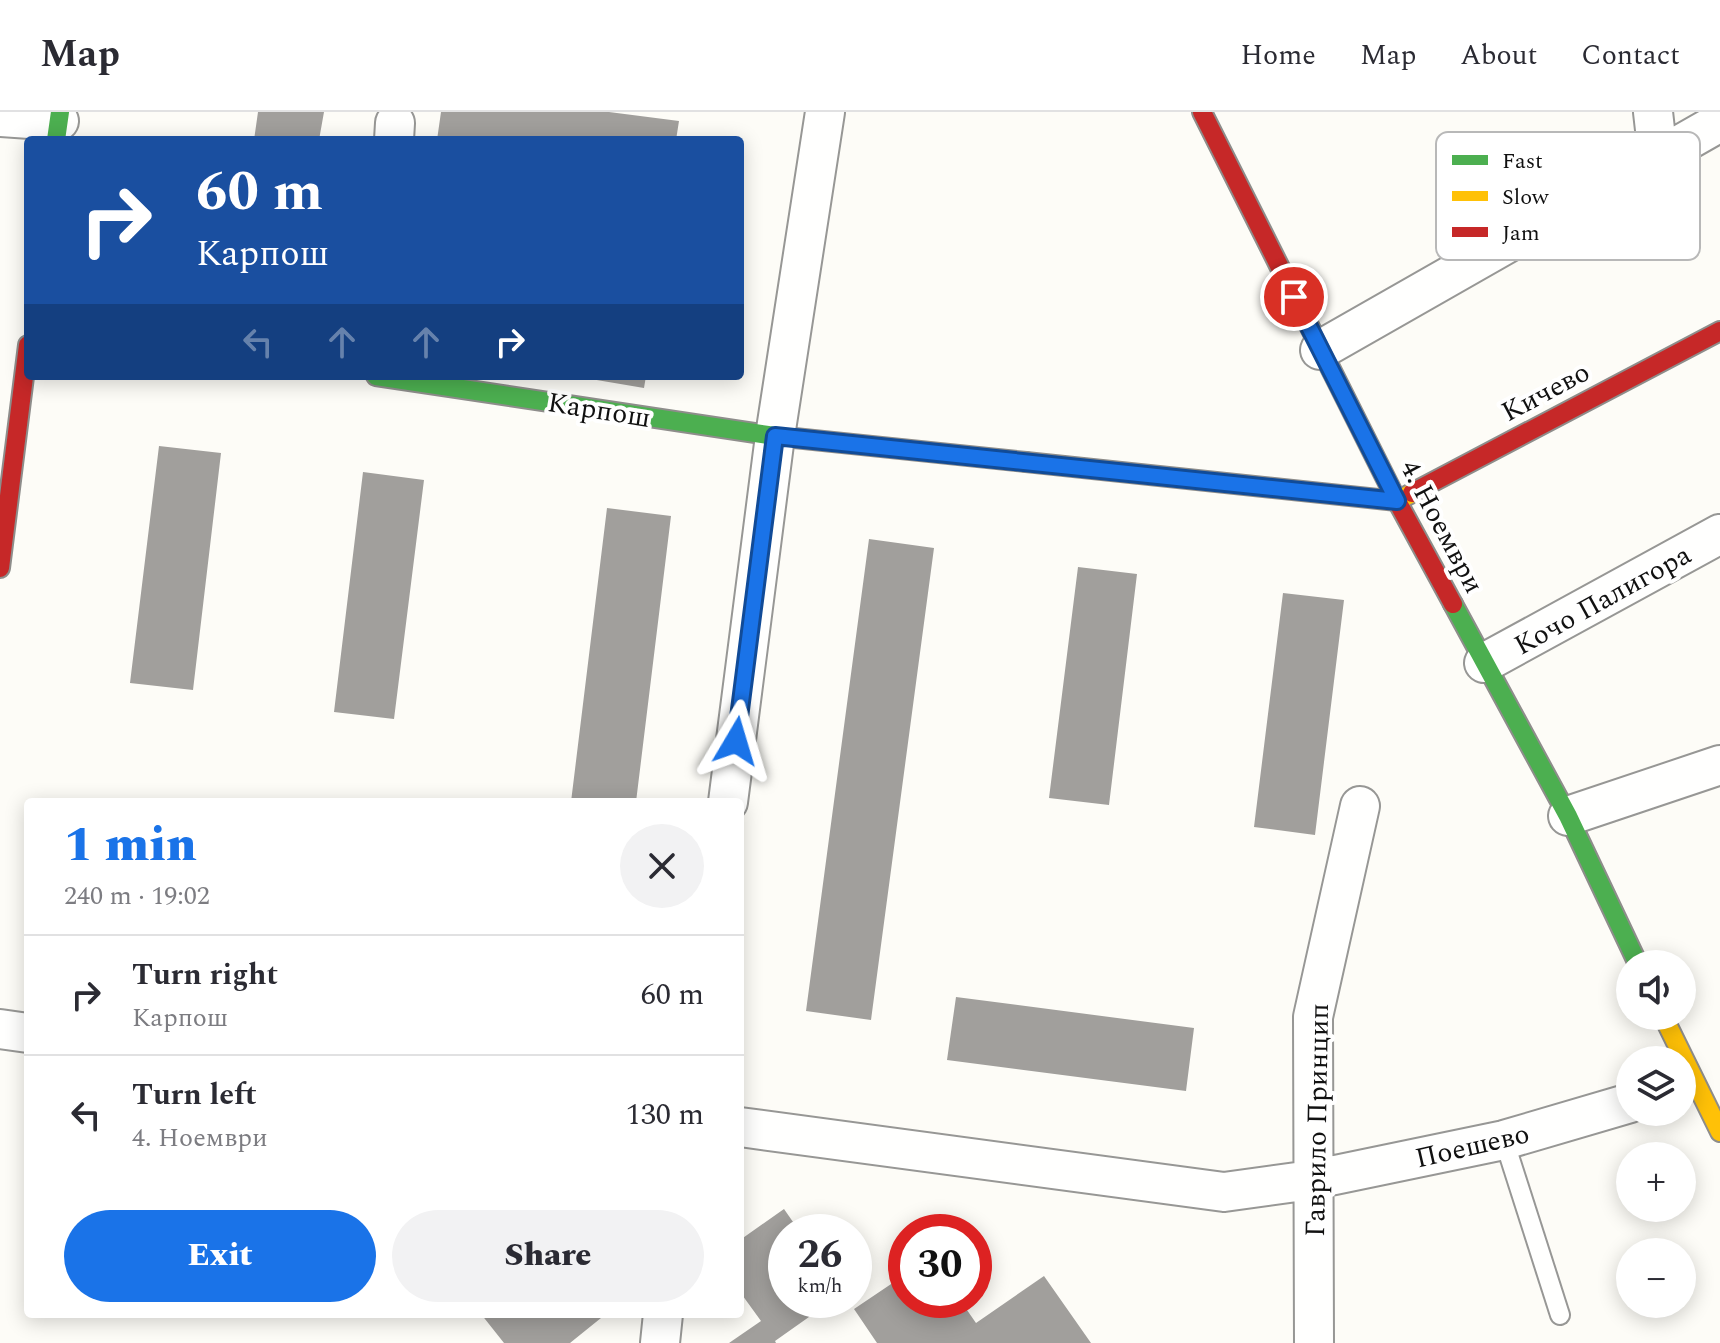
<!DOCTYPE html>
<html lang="en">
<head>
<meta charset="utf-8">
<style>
	:root { --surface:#fff; --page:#f2f2f3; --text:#2b2b33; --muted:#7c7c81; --line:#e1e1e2; --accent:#1a73e8 }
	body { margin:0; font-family:Spectral,serif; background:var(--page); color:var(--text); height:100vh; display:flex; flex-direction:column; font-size:30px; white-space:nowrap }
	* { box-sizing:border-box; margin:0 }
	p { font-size:26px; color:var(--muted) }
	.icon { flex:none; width:44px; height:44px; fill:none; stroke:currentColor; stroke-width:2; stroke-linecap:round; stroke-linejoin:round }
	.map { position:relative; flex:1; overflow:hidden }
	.details { position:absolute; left:24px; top:686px; width:720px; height:520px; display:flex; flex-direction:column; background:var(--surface); border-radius:8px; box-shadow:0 4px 20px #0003 }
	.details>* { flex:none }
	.guide { position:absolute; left:24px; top:24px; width:720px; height:244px; border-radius:8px; box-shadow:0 4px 20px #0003; background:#1a4fa0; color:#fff; overflow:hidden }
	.buttons { position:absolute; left:1616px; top:838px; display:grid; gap:16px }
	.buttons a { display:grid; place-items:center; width:80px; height:80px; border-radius:50%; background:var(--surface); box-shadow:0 4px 20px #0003; font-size:40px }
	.speed { position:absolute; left:768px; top:1102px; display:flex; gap:16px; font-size:40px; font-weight:700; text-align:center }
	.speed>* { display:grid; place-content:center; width:104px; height:104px; border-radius:50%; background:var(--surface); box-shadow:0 4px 20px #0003; line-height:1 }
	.speed small { font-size:20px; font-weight:400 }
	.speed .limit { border:12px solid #d22; background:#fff; color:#111 }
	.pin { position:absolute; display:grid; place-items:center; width:68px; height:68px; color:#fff; margin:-34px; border:4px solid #fff; border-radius:50%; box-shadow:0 2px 8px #0007 }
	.me { position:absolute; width:88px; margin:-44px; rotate:7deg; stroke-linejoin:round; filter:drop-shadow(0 0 6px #0008) }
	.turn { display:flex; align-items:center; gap:28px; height:168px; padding:0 40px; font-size:36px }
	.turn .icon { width:104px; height:104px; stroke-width:2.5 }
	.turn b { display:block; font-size:56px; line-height:68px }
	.lanes { display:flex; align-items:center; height:76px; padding:0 40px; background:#0003; justify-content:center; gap:40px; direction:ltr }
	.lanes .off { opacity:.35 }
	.round { display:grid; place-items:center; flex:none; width:84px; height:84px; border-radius:42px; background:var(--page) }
	.summary { display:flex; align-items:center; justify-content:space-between; height:136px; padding:0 40px }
	h1 { font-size:48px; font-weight:800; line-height:60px; color:var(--accent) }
	.button { display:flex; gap:16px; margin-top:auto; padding:16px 40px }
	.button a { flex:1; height:92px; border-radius:48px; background:var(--accent); color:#fff; font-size:32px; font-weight:800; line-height:92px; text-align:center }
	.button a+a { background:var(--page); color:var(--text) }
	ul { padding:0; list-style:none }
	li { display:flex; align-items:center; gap:24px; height:120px; padding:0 40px; border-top:2px solid var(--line) }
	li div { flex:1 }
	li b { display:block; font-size:30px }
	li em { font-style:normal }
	header { display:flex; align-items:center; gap:48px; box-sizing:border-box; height:112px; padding:0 40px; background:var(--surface); border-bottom:2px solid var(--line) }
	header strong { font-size:38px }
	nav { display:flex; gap:44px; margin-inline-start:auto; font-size:28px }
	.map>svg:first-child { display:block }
</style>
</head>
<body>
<header>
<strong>Map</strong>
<nav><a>Home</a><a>Map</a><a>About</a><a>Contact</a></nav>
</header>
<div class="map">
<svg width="1720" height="1231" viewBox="0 0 1720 1231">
	<rect width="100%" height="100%" fill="#fdfcf7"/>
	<path fill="#a19f9c" d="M 258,0 L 324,0 L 319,28 L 254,28 Z
		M 441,0 L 609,0 L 679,9 L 676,28 L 437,28 Z
		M 573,264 L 646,264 L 644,276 Z
		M 159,334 L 221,341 L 193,578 L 130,571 Z
		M 363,360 L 424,368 L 394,607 L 334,600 Z
		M 607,396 L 671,404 L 636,690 L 571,690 Z
		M 869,427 L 934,436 L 871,908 L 806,899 Z
		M 1078,455 L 1137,462 L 1109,693 L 1049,686 Z
		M 1283,481 L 1344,488 L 1315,723 L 1254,715 Z
		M 956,885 L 1194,916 L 1186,979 L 947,948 Z
		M 784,1097 L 800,1120 L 786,1120 L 786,1188 L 833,1188 L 775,1229 L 776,1231 L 729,1231 L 761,1209 L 740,1180 L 740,1128 Z
		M 906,1162 L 906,1188 L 960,1188 L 976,1211 L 1044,1164 L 1091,1231 L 877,1231 L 854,1197 Z
		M 481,1202 L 598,1202 L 601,1206 L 570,1231 L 504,1231 Z"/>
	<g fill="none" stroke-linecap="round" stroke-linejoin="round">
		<defs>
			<path id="lane" d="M 1504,1028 L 1560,1203"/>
			<path id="street" d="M 1653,0 L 1658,44
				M 0,5 L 59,9
				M 394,28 L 395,11
				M 1320,238 L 1720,10
				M 1484,551 L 1720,422
				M 728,690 L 775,324 L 825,0
				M 1568,704 L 1720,653
				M 0,917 L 28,921
				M 740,1015 L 1224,1080 L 1311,1068 L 1504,1028 L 1630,991
				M 660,1231 L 663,1202
				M 1314,1231 L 1313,905 L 1360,694"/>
			<path id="fast" d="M 56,28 L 60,0
				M 376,264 L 775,324 L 1026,350
				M 1453,492 L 1568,704 L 1638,852"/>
			<path id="slow" d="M 1026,350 L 1397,389 L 1412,381
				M 1663,904 L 1720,1020"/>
			<path id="jam" d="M 1202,0 L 1397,389 L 1453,492
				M 1412,381 L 1720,219
				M 0,456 L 28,233"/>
		</defs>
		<use href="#lane" stroke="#979795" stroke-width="22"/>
		<use href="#street" stroke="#979795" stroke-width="42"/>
		<use href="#fast" stroke="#8e8d8b" stroke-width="22"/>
		<use href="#slow" stroke="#8e8d8b" stroke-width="22"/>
		<use href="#jam" stroke="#8e8d8b" stroke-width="22"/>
		<use href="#lane" stroke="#fffffe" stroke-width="18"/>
		<use href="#street" stroke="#fffffe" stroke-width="38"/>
		<use href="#fast" stroke="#4caf50" stroke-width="18"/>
		<use href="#slow" stroke="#ffc107" stroke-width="18"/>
		<use href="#jam" stroke="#c62828" stroke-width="18"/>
	</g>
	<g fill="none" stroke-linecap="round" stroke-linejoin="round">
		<defs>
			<path id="route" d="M 736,629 L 775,324 L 1397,389 L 1294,185"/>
		</defs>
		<use href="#route" stroke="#114b97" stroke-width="20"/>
		<use href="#route" stroke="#1a73e8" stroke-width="14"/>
	</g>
	<g text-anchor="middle" stroke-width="8" stroke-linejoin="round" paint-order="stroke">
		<g font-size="28" fill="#111" stroke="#fff">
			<text transform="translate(1545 279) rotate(-28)" y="10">Кичево</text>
			<text transform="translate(599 297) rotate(9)" y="10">Карпош</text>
			<text transform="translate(1443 414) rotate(62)" y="10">4. Ноември</text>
			<text transform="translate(1602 487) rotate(-29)" y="10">Кочо Палигора</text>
			<text transform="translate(1316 1008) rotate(-89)" y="10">Гаврило Принцип</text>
			<text transform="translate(1472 1033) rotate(-13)" y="10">Поешево</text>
		</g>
	</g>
	<rect x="1436" y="20" width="264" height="128" rx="12" fill="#fff" stroke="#b8b8b8" stroke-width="2"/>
	<rect x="1452" y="43" width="36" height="10" fill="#4caf50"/>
	<rect x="1452" y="79" width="36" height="10" fill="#ffc107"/>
	<rect x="1452" y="115" width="36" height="10" fill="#c62828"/>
	<g font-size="22" fill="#111">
		<text x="1502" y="56">Fast</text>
		<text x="1502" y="92">Slow</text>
		<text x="1502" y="128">Jam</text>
	</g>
</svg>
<div class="buttons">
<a><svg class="icon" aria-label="sound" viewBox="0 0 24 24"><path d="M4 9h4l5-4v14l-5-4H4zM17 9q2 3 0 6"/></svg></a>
<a><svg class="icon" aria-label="layers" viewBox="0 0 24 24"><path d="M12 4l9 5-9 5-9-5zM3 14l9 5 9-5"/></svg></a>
<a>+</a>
<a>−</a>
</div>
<div class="speed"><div>26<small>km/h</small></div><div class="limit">30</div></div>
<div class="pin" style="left:1294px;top:185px;background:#d93025"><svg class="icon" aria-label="arrive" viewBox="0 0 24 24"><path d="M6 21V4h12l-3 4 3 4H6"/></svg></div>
<svg class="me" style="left:736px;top:629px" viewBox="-20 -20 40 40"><path d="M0-17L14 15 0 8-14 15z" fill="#1a73e8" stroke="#fff" stroke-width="4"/></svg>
<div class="guide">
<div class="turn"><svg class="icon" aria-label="right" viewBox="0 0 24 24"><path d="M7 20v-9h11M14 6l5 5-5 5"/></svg><div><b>60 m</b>Карпош</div></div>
<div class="lanes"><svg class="icon off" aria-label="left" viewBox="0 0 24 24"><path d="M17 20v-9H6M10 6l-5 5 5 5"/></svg><svg class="icon off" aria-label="ahead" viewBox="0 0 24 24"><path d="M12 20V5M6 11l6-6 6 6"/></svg><svg class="icon off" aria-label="ahead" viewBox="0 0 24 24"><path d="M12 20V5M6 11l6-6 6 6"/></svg><svg class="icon" aria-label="right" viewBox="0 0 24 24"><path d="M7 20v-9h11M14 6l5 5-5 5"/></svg></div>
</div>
<section class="details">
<div class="summary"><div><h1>1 min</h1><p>240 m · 19:02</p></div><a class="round"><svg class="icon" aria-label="close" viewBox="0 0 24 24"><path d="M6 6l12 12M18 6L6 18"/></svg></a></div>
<ul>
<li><svg class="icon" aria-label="right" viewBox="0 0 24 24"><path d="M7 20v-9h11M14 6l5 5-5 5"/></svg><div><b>Turn right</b><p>Карпош</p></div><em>60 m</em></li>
<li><svg class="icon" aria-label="left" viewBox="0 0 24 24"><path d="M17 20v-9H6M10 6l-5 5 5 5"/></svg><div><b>Turn left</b><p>4. Ноември</p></div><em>130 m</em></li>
</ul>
<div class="button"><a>Exit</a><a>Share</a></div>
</section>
</div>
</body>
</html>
